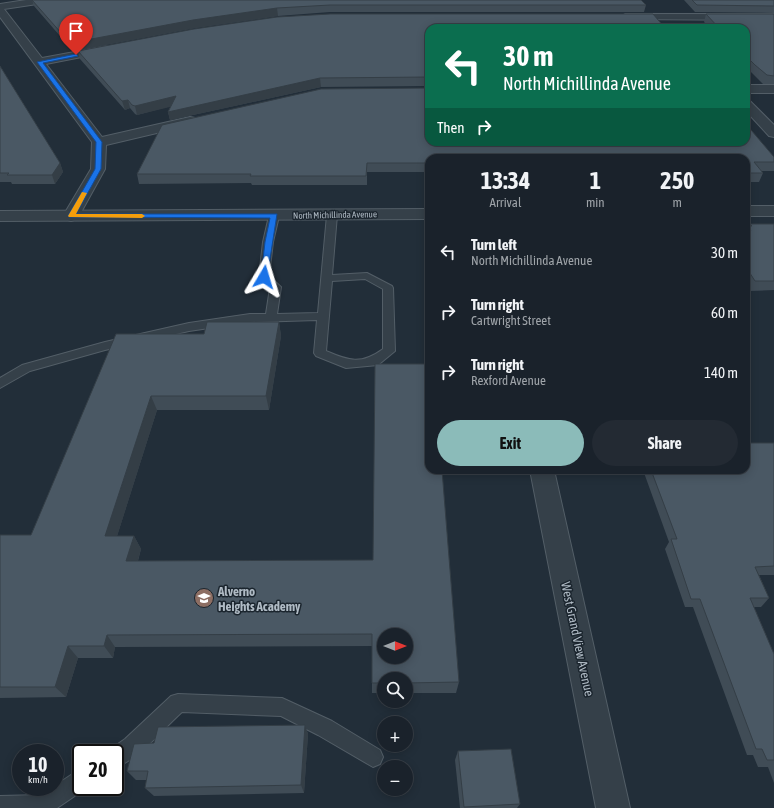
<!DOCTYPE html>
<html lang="en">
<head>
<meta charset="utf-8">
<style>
	:root { --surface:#1a222b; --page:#232a33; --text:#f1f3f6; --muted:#9fa4a9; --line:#383f47; --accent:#8bbbb9 }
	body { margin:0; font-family:"Asap Condensed",sans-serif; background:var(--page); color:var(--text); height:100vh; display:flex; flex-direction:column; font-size:15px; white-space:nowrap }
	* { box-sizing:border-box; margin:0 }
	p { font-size:13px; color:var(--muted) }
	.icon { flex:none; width:22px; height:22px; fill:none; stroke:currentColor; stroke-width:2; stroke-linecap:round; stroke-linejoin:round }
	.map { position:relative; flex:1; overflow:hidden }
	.sheet { position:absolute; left:425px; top:154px; width:325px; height:320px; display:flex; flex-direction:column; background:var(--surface); border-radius:12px; box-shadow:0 2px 10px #0003,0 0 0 1px var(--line) }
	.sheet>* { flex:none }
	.top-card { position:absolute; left:425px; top:24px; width:325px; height:122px; border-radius:12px; box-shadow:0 2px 10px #0003,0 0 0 1px var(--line); background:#0b6e4f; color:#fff; overflow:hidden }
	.needle { width:26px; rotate:90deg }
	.tools { position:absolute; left:377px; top:628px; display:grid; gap:8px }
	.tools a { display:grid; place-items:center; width:36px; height:36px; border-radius:50%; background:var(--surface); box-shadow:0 2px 10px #0003,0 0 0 1px var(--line); font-size:20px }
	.speed { position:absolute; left:12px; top:744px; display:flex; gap:8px; font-size:20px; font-weight:700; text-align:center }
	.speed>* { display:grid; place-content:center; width:52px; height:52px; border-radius:50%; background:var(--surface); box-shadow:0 2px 10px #0003,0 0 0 1px var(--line); line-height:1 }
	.speed small { font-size:10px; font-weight:400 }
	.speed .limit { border:2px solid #111; border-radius:6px; background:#fff; color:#111 }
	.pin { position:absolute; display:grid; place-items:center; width:34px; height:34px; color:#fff; margin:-41px -17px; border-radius:50% 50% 50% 0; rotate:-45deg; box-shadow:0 0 4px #0007 }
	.pin .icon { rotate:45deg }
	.me { position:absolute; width:44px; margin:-22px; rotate:7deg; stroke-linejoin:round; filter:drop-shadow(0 0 3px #0008) }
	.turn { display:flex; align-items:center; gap:14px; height:84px; padding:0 12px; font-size:18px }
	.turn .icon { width:52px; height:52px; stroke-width:2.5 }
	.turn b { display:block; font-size:28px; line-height:34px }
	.then { display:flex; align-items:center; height:38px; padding:0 12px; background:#0003; gap:8px; font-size:15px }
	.eta { display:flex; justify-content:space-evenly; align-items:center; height:68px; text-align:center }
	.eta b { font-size:24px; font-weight:700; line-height:28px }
	.action { display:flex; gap:8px; margin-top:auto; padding:8px 12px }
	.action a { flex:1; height:46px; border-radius:24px; background:var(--accent); color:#111; font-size:16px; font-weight:700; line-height:46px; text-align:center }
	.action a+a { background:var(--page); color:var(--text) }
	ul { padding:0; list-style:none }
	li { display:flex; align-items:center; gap:12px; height:60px; padding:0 12px }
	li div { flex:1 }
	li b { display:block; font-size:15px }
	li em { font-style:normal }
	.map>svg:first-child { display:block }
</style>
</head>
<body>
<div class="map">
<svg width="774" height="808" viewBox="0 0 774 808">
	<rect width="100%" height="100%" fill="#222e39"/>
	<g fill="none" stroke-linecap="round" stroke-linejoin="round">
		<defs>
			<path id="service" d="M 332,212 L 337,215 L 332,275 L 367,273 L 392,286 L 393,288 L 395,351 L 378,365 L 346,368 L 316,356 L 314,353 L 317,320 L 250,322 L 189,331 L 105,350 L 30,371 L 0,388 L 0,378 L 22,365 L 105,342 L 189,323 L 250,314 L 266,314 L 270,288 L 259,277 L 263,242 L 269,216 L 274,213 L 279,216 L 273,242 L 269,276 L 281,287 L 277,314 L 318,313 L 327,215 ZM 365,279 L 383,289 L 383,349 C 361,365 349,361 326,351 L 332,281 Z
				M 178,694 L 282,698 L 332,721 L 380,750 L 383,757 L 380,764 L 373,767 L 318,735 L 281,716 L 182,712 C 161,731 141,757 115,768 L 115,753 L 107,753 L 108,751 L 125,739 L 171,696 Z
				M 81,770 L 81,787 L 88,787 L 57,808 L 0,808 L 0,796 L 41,795 L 74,773 Z"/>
			<path id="minor" d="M 26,0 L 49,0 L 44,3 L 4,9 L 42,58 L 107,46 L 112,49 L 107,52 L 46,64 L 102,137 L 190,117 L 195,118 L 197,121 L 195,124 L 106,145 L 105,169 L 79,216 L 77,219 L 71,221 L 65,219 L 63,216 L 91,169 L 92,142 L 0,17 L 0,4 Z
				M 625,14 L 774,14 L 774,20 L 622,19 L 620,17 Z
				M 746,85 L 774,85 L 774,93 L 746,93 Z
				M 746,100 L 750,101 L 774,125 L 774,137 L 769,136 L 746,111 Z"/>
			<path id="tertiary" d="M 746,206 L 774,206 L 774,216 L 746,216 Z
				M 429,209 L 429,219 L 0,221 L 0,211 Z
				M 530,470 L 554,470 L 630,808 L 596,808 Z"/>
		</defs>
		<use href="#service" stroke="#535e67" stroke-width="2"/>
		<use href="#minor" stroke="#535e67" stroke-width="2"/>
		<use href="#tertiary" stroke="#535e67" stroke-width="2"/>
		<use href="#service" fill="#354049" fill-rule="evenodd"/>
		<use href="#minor" fill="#354049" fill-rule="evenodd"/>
		<use href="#tertiary" fill="#354049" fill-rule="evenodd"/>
	</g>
	<path fill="#404c56" d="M 32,0 L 641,0 L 646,5 L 644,12 L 330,12 L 278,16 L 195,28 L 73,51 L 34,6 Z
		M 684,0 L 774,0 L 774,13 L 695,12 Z
		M 706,14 L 774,14 L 774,84 L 763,84 L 746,67 L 746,28 L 710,28 L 704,22 Z
		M 429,28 L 429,86 L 321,87 L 170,120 L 168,112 L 171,106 L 137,115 L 135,114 L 130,108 L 125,110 L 80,59 L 78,51 Z
		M 0,66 L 60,163 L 63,172 L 55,184 L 12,184 L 11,182 L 0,182 Z
		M 429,88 L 774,157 L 774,171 L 761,171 L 763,173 L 759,182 L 746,182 L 746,158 L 429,158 L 429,184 L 425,184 L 424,172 L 367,172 L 367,185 L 252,185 L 251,183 L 139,184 L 137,174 Z
		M 750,224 L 774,224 L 774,290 L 750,291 L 746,284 L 746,227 L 747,226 L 750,226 Z
		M 279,322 L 281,336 L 269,410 L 157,410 L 117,536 L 134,536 L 141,549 L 138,561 L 373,560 L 459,682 L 456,693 L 406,693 L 406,679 L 384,679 L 384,693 L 372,693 L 372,646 L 115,647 L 113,658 L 78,658 L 66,697 L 0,698 L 0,535 L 31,535 L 204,334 Z
		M 774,443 L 774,575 L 759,575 L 769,598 L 761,607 L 754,607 L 774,654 L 774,783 L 768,767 L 758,767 L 753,755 L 747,755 L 693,607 L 685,607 L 665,549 L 669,542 L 643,470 L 746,470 Z
		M 305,725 L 308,734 L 304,793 L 154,796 L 145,788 L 147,780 L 136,780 L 127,771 L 154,743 Z
		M 458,751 L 520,804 L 517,808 L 460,808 L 455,760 Z"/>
	<path fill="#343e46" d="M 277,8 L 278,16 L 195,28 L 73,51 L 70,43 L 193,20 Z
		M 320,78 L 321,87 L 170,120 L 168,112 Z
		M 176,96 L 178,105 L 137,115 L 135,106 Z
		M 128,100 L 130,108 L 125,110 L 122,101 Z
		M 60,163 L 63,172 L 55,184 L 52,175 Z
		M 279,322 L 281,336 L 269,410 L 266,396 Z
		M 151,396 L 157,410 L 113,549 L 105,536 Z
		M 134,536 L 141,549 L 134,574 L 126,561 Z
		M 107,635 L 115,647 L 113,658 L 104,646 Z
		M 68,646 L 78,658 L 66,697 L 55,687 Z
		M 305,725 L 308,734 L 304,793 L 301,785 Z"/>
	<path fill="#4a5864" stroke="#343e46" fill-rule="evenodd" d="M 32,0 L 641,0 L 646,5 L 330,5 L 277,8 L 193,20 L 70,43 Z
		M 692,0 L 774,0 L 774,6 L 697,5 Z
		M 330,14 L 653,14 L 665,28 L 429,28 L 429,77 L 320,78 L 168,112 L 176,96 L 135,106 L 132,105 L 128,100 L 122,101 L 78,51 L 194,29 L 277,17 Z
		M 706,14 L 774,14 L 774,76 L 767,75 L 755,65 L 746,56 L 746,28 L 719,28 Z
		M 0,66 L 60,163 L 52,175 L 7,175 L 9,173 L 0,173 Z
		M 429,88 L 429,142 L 746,142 L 746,124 L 774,157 L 774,162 L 754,162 L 763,173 L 746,173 L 746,158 L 429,158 L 429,175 L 426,175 L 425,163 L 367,163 L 366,176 L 250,176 L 251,174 L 137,174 L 162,125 L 321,89 Z
		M 750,224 L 774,224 L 774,281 L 755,281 L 746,267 L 746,231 L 751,231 L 747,226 L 752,226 Z
		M 207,322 L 279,322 L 266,396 L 151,396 L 105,536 L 134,536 L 126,561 L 373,560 L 375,364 L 429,364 L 429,470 L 442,470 L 459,682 L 406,683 L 406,679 L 384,679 L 384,683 L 372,683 L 372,634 L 107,635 L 104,646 L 68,646 L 55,687 L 0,687 L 0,535 L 31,535 L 116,334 L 204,334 ZM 384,635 L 406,635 L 406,657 L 384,657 Z
		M 746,443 L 774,443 L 774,566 L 755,567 L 769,598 L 750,598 L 774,654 L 774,760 L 767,760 L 762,749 L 756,749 L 700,599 L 691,599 L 671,539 L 677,539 L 651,470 L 746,470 Z
		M 305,725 L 301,785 L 145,788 L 148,771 L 127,771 L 134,744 L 154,743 L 158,727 Z
		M 511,749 L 520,804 L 464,807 L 458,751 Z"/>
	<path fill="#1a73e8" stroke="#114b97" d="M 76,54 L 78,56 L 43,63 L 102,142 L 101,169 L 76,214 L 277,214 L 267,278 L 264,279 L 261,277 L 265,242 L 270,218 L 69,217 L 68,216 L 95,169 L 96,142 L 37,62 Z"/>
	<path fill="#f59e0b" d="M 82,192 L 87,193 L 76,214 L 142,214 L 145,216 L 142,218 L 69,217 L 68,216 Z"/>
	<defs>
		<symbol id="school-disc" viewBox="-11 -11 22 22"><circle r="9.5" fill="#8d6e63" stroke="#1b252e"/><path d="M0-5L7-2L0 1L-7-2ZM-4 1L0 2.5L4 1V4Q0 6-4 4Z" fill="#fff"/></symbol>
	</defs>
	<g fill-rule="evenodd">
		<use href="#school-disc" x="193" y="587" width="22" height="22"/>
	</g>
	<g text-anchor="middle" stroke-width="3" stroke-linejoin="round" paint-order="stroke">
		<g font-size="9" fill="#b0bbc5" stroke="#1b252e">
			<text transform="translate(335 215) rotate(-1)" y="3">North Michillinda Avenue</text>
		</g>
		<g font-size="13" font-weight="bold" fill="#b0bbc5" stroke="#1b252e" text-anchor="start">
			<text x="218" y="596">Alverno<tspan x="218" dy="15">Heights Academy</tspan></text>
		</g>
		<g font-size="13" fill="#b0bbc5" stroke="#1b252e">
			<text transform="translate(578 639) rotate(78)" y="5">West Grand View Avenue</text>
		</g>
	</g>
</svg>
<div class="tools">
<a><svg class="needle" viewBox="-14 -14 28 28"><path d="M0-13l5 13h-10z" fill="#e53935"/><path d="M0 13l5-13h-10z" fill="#9fa4a9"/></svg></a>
<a><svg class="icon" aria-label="search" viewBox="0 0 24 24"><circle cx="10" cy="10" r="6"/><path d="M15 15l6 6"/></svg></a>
<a>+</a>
<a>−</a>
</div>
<div class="speed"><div>10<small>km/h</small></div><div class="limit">20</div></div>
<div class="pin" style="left:76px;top:55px;background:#d93025"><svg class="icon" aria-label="arrive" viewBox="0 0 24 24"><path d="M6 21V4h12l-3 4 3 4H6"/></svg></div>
<svg class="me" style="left:264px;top:277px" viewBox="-20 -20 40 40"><path d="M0-17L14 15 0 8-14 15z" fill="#1a73e8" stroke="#fff" stroke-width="4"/></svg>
<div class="top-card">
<div class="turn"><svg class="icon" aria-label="left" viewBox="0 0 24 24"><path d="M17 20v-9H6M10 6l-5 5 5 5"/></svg><div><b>30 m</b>North Michillinda Avenue</div></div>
<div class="then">Then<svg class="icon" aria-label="right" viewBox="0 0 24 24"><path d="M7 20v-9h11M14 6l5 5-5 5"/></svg></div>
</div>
<section class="sheet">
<div class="eta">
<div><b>13:34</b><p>Arrival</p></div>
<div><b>1</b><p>min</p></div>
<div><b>250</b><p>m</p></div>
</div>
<ul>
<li><svg class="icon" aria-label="left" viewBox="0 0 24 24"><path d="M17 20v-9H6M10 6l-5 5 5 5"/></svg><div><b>Turn left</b><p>North Michillinda Avenue</p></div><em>30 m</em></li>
<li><svg class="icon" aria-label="right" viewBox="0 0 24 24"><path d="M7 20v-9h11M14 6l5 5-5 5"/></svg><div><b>Turn right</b><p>Cartwright Street</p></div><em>60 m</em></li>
<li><svg class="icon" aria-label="right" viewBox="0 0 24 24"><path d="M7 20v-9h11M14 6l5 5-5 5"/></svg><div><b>Turn right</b><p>Rexford Avenue</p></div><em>140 m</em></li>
</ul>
<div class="action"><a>Exit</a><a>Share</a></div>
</section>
</div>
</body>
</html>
